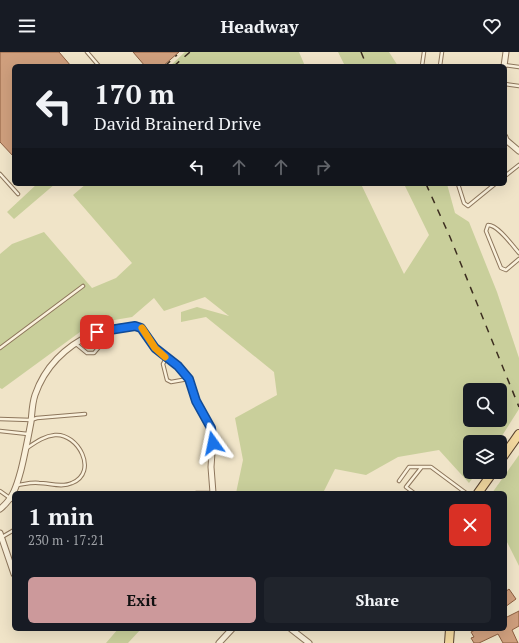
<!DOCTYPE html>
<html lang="en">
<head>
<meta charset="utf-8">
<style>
	:root { --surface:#171b24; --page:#20242c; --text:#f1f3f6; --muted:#9ea1a6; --accent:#cc999b }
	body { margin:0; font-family:"PT Serif",serif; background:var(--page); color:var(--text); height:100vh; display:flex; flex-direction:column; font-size:15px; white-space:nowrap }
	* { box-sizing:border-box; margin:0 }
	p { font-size:13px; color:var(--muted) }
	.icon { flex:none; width:22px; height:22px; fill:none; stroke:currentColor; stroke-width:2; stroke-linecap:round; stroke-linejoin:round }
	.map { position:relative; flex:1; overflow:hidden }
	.sheet { position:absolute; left:12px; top:439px; width:495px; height:140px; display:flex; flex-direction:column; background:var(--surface); border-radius:6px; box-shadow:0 4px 16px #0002 }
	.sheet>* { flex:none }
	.hud { position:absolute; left:12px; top:12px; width:495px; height:122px; border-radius:6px; box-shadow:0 4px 16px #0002; background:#171b24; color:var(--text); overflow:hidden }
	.fabs { position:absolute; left:463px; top:331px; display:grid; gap:8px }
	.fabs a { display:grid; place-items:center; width:44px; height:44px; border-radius:6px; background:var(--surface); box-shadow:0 4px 16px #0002; font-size:20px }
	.pin { position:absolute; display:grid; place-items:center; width:34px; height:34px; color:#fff; margin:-17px; border-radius:8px; box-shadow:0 2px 6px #0006 }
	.me { position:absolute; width:44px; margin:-22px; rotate:348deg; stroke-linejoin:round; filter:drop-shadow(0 0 3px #0008) }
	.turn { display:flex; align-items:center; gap:14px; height:84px; padding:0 16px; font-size:18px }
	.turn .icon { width:52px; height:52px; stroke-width:2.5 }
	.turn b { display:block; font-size:28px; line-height:34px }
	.lanes { display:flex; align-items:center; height:38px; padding:0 16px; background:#0003; justify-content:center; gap:20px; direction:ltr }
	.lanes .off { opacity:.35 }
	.round { display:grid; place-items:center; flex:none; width:42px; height:42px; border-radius:6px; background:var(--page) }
	.headline { display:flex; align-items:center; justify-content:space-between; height:68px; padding:0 16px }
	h1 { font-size:24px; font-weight:700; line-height:30px }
	.cta { display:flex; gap:8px; margin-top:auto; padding:8px 16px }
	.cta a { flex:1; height:46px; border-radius:6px; background:var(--accent); color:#111; font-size:16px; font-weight:700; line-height:46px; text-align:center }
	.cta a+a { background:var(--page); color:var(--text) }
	header { display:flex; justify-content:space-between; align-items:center; height:52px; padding:0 16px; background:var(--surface); font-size:18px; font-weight:700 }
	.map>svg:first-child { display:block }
</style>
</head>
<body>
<header><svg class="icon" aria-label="menu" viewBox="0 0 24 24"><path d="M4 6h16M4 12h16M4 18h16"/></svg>Headway<svg class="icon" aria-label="heart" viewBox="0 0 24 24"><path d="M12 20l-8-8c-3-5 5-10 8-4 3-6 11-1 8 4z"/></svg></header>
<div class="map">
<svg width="519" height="591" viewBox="0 0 519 591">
	<rect width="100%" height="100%" fill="#f0e4c8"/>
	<path fill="#c9cf9b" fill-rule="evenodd" d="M 185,0 L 299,0 L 305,14 L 170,14 Z
		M 338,0 L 389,0 L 398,14 L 345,14 Z
		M 37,132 L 55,132 L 14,167 L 7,160 Z
		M 86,132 L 361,132 L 404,222 L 429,183 L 404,132 L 447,132 L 455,161 L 469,170 L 497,240 L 519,306 L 519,357 L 498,390 L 470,390 L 470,420 L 477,420 L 469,431 L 439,398 L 398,405 L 366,423 L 335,417 L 323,441 L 236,441 L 243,408 L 235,366 L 277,343 L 274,320 L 206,265 L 181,270 L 181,260 L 197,255 L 229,264 L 205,245 L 164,259 L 154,246 L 132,265 L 91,272 L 2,337 L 0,336 L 0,202 L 12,192 L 44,180 L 92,236 L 116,226 L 132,211 L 73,143 ZM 470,338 L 500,338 L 500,368 L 470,368 Z
		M 519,403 L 519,514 L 505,486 L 505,441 L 492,441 Z
		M 118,577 L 141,577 L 128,591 L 106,591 Z"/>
	<path fill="#cf9f7d" stroke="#8d5f41" d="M 0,0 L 59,0 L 71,14 L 14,14 L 14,105 L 0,90 Z
		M 133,0 L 179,0 L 163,14 L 145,14 Z
		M 509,537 L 516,547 L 505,555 L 505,540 Z
		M 519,559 L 519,574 L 512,578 L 518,591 L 503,591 L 498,582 L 479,591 L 474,591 L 471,586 L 474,585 L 471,580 L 477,577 L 505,577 L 505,566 Z"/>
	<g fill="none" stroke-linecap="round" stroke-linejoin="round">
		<defs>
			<path id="lane" d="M 87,0 L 99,14
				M 504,13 L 519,15
				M 422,14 L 424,0
				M 440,14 L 442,0
				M 505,32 L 519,34
				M 0,122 L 18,142
				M 505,124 L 519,113
				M 458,132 L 464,151 L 468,154 L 495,132
				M 519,201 C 512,193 498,173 488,173 L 486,179 L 501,216 L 506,218 L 519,207
				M 76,292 L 87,301 L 94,301 L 105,288 L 107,278
				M 0,296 L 83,234
				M 166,306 L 163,312 L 167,328 L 171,330 L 188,327
				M 0,367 L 31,368 L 37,366 L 85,362
				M 0,379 L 28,382
				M 399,429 L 409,415 L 431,415 L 466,441
				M 18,433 C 25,432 32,430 39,431 C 49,431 62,436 72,431 C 99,420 78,381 55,383 C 44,384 36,390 27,396
				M 0,439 L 14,449
				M 196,441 L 213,441
				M 414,441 L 406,435 L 421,416
				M 2,485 L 14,478"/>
			<path id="street" d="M 504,14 L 506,0
				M 505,85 L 506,88 L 519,99
				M 0,457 C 13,447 17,433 21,418 C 25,402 28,386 31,370 C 32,361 32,352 35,343 C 45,314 66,294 94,281 C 103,277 132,272 141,276 L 155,296 L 178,314 L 189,327 L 196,349 L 211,376 L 213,386 L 211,415 L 213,441
				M 0,481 L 14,522
				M 291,577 L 309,591
				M 219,591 L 232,577"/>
			<path id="primary" d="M 500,409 L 519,382
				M 478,441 L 493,420
				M 449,591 L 450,577"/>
		</defs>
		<use href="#lane" stroke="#8d765c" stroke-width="4.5"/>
		<use href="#street" stroke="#8d765c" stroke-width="7"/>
		<use href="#primary" stroke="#5b4430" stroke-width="10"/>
		<use href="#lane" stroke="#faf1dc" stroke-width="2.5"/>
		<use href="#street" stroke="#faf1dc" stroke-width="5"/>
		<use href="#primary" stroke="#f3d9a0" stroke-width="8"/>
		<path stroke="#3d2e20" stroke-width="1.5" stroke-dasharray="7 7" stroke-linecap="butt" d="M 361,0 L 367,14
			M 165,14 L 177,3
			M 174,14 L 190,0
			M 426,132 L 450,185 L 519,355"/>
	</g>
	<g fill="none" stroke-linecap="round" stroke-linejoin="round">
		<defs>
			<path id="route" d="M 97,280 L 135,274 L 141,276 L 155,296 L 178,314 L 189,327 L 196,349 L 211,376 L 213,391"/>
		</defs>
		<use href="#route" stroke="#114b97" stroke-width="10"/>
		<use href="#route" stroke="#1a73e8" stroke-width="7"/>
		<path stroke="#f59e0b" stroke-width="7" d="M 142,276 L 155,296 L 165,305"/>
	</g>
</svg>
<div class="fabs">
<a><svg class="icon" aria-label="search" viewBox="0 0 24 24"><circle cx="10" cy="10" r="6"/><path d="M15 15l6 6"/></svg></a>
<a><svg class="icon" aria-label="layers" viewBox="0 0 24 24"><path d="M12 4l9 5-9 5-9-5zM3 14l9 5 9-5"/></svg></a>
</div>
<div class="pin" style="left:97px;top:280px;background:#d93025"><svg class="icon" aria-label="arrive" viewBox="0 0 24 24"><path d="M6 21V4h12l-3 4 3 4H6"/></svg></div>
<svg class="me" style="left:213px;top:391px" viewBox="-20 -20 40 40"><path d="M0-17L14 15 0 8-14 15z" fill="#1a73e8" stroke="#fff" stroke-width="4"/></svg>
<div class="hud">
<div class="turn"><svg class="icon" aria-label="left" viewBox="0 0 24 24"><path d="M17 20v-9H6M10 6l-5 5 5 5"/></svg><div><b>170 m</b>David Brainerd Drive</div></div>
<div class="lanes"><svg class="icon" aria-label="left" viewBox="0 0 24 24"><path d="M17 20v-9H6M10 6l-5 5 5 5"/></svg><svg class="icon off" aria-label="ahead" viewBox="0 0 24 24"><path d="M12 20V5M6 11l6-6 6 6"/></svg><svg class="icon off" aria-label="ahead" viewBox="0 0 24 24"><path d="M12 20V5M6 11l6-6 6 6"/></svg><svg class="icon off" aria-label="right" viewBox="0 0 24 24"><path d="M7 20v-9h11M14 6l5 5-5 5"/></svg></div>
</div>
<section class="sheet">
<div class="headline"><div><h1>1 min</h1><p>230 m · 17:21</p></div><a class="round" style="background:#d93025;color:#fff"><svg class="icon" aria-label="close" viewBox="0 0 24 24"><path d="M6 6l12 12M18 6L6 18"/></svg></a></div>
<div class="cta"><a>Exit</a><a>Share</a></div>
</section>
</div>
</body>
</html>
